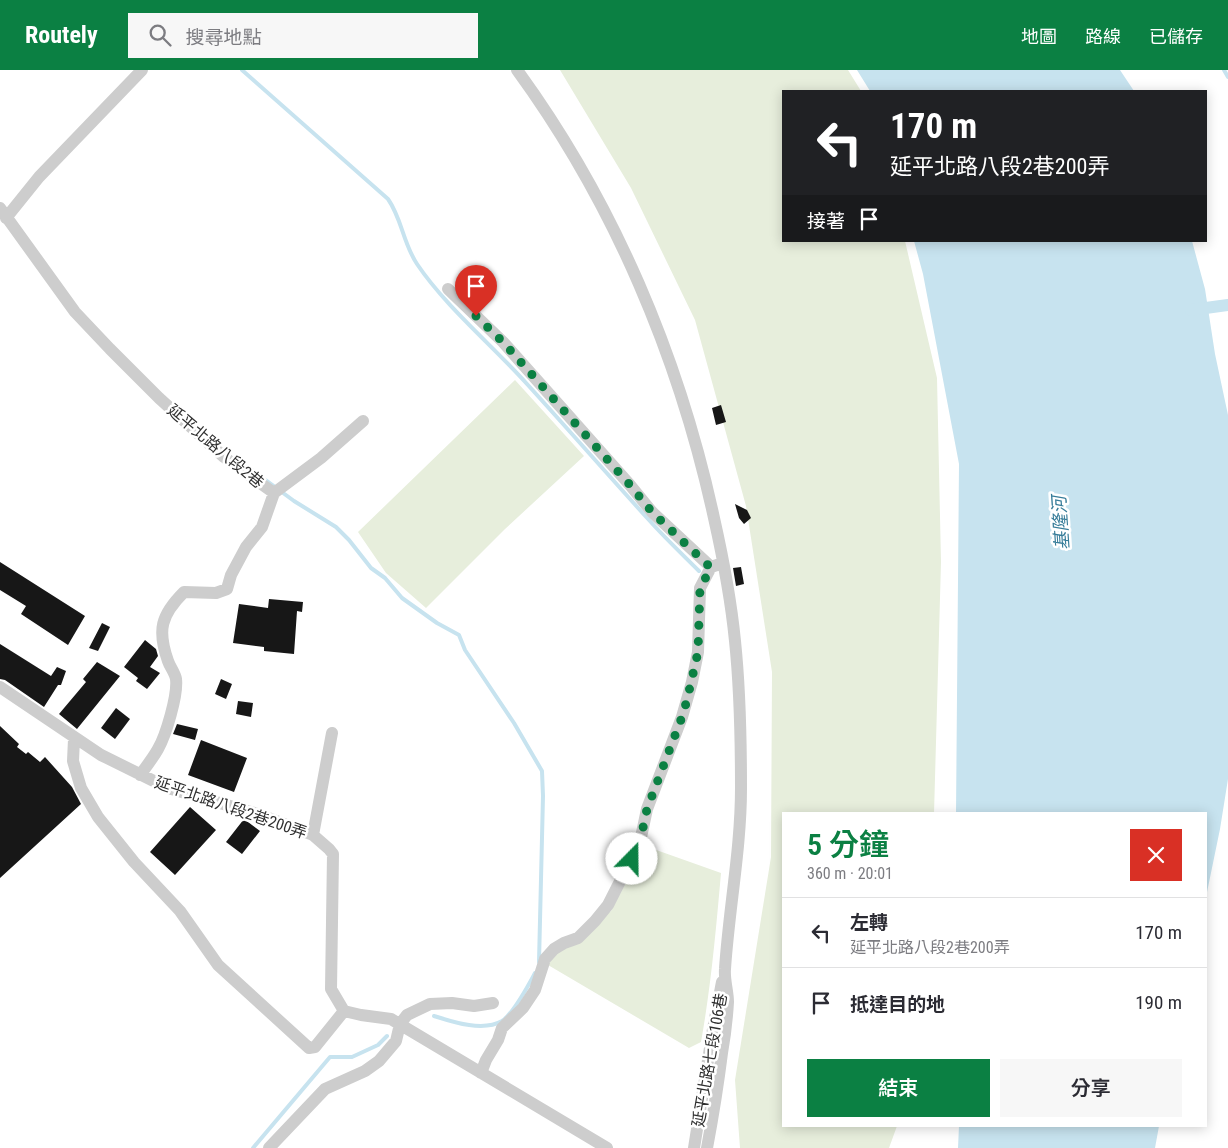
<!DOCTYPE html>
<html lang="zh-TW">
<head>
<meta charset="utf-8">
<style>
	:root { --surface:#fff; --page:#f7f7f7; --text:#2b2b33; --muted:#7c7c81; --line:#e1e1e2; --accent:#0b8043 }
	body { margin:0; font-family:"Roboto Condensed","Noto Sans TC",sans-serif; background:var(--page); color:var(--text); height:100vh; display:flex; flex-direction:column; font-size:19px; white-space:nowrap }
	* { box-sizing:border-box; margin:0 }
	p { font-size:16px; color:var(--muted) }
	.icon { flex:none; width:28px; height:28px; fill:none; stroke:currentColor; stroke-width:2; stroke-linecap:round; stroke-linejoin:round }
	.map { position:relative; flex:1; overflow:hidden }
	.details { position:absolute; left:782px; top:742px; width:425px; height:315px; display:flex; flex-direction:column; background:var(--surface); border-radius:0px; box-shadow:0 2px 12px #0003 }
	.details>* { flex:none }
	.banner { position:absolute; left:782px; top:20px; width:425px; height:152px; border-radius:0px; box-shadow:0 2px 12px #0003; background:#202124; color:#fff; overflow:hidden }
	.pin { position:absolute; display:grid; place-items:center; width:42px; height:42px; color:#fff; margin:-51px -21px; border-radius:50% 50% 50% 0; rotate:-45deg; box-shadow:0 0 5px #0007 }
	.pin .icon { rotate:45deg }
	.me { position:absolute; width:55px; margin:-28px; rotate:22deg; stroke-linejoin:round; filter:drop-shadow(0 0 4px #0008) }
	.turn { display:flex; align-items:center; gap:18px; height:105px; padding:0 25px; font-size:22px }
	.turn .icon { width:65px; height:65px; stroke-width:2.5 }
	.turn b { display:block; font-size:35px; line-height:42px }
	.then { display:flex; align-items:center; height:48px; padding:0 25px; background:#0003; gap:10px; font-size:19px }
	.round { display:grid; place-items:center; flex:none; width:52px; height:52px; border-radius:0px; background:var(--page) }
	.summary { display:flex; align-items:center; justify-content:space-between; height:85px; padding:0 25px }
	h1 { font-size:30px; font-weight:600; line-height:38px; color:var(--accent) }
	.primary-button { display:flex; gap:10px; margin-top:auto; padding:10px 25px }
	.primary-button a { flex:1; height:58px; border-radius:0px; background:var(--accent); color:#fff; font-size:20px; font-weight:600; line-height:58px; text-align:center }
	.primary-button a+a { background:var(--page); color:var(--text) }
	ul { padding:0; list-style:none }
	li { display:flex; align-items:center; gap:15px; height:70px; padding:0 25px; border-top:1px solid var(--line) }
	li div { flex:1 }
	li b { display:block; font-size:19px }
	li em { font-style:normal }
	header { display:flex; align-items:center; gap:30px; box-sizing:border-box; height:70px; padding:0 25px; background:var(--accent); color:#fff }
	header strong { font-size:24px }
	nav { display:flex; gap:28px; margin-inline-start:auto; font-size:18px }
	.search { width:350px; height:45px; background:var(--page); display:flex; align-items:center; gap:12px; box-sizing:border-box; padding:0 18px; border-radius:0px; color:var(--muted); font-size:19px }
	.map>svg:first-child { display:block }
</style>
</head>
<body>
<header>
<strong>Routely</strong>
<div class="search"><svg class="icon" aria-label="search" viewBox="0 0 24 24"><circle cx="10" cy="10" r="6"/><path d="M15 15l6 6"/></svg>搜尋地點</div>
<nav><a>地圖</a><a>路線</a><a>已儲存</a></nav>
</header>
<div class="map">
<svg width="1228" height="1078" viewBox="0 0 1228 1078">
	<rect width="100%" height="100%" fill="#fff"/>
	<path fill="#e7eedc" d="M 560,0 L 848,0 L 861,21 L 784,21 L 784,171 L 905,171 L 937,308 L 941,492 L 934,744 L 784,744 L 784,1056 L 897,1056 L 889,1078 L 740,1078 L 735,1010 L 771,787 L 772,602 L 746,436 L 695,250 L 631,118 Z
		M 515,310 L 584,386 L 505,459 L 426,538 L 386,503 L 358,462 Z
		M 645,776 L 721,803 C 716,860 711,916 701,972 L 689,978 L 548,895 L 558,880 L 611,841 Z"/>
	<path fill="#c7e3ef" d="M 857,0 L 1120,0 L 1134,21 L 870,21 Z
		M 914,171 L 1192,171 L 1205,219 L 1215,284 L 1228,345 L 1228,709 L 1220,759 L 1206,827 L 1206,744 L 956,744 L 959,394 L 923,204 Z
		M 959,1056 L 1159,1056 L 1155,1078 L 958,1078 Z"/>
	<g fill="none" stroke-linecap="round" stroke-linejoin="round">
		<path stroke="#c7e3ef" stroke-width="4" d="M 242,0 L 388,129 C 402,149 403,173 417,194 C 446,237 492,275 527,314 C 568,359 608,405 649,450 C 665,468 682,484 699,501
			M 1224,0 L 1228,7
			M 252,400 L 294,431 L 336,457 L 349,470 L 371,498 L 385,508 L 402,528 L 437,553 L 459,565 L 465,580 L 514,653 L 542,701 L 543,726 L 539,892
			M 434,946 C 453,952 483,962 502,951 C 514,943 528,916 535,903
			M 253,1078 L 330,987 L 352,987 L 378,975 L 387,966"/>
		<path stroke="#c7e3ef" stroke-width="12" d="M 1191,240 L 1228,235"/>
	</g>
	<path fill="#171717" d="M 721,335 L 726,352 L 716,355 L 712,338 Z
		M 735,434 L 747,440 L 751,448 L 744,454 L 739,448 Z
		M 0,492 L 85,546 L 68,575 L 21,544 L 26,536 L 0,520 Z
		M 741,497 L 744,514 L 736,516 L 733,498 Z
		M 269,529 L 303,532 L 302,542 L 297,541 L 294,584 L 264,581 L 264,577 L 233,573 L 239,534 L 268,538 Z
		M 102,553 L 110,557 L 98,581 L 89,578 Z
		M 145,570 L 156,579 L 158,586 L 150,597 L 160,603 L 147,619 L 136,611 L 138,608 L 124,597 Z
		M 0,574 L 51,606 L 57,597 L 66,601 L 61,615 L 58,615 L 44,637 L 5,610 L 0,609 Z
		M 97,592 L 120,606 L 77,659 L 59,644 L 86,612 L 83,609 Z
		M 221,609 L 232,614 L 226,629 L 215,624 Z
		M 238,631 L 253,633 L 251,647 L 236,644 Z
		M 116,638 L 130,649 L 115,669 L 101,658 Z
		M 177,654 L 198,659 L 195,670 L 173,664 Z
		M 0,656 L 19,674 L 17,677 L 26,684 L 28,682 L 40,692 L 45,687 L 72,717 L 81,734 L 0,808 Z
		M 201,670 L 247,688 L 234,722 L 188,705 Z
		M 190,737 L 216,760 L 175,805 L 150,782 Z
		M 244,749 L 260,761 L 242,784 L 226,772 Z"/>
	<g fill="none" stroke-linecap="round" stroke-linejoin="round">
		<path stroke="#cdcdcd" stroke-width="12" d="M 517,0 C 614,133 679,287 714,448 C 723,488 731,530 735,571 C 740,619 741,669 741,718 C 741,779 729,838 725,899 C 724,910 728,921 728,932 C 727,949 725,966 722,983 C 718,1015 713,1046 707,1078
			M 0,138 L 75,242 L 110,279 L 159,328 L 224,387 L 274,423
			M 6,148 L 39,107 L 142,0
			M 448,219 L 503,272 L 630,415 L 652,442 L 711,497
			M 274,423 L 321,388 L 363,351
			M 0,617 L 101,685 L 168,718 L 261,745 L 313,765 L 329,779 L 333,784 L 331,919 L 344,941 L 361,945 L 391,949 L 607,1078
			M 74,669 L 73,691 L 81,718 L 98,747 L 134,792 L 180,841 L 218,895 L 309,978 L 315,977 L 344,941
			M 140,705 C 146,697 153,688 158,679 C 166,665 178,625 176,609 C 175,603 170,597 168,591 C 157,560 161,545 184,522 L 216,523 L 227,519 L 231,505 L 246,477 L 262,457 L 274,423
			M 313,765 L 332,663
			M 481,1003 L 486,990 L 498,970 L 502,958 L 523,938 L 535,920 L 545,889 L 554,879 L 564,873 L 578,868 L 595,851 L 608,835 L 640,772 L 647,739 L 682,647 L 692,612 L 698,582 L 700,518 L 711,497 L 723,493
			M 269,1078 L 325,1019 L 365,1001 L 379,991 L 396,971 L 400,954 L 407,945 L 430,934 L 452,933 L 474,936 L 493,933
			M 694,1078 L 713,959 L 722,912"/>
	</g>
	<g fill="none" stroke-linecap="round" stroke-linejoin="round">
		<path stroke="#0b8043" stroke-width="9" stroke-dasharray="0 16.2" d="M 476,246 L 503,272 L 630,415 L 652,442 L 711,498 L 700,518 L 698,582 L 687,630 L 682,647 L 647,739 L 640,772 L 632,789"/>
	</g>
	<g text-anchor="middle" stroke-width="5" stroke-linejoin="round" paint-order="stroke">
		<g font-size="16" fill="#303030" stroke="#fff">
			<text transform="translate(216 376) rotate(40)" y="6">延平北路八段2巷</text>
			<text transform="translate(231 737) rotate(19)" y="6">延平北路八段2巷200弄</text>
			<text transform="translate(709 990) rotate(-80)" y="6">延平北路七段106巷</text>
		</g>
		<g font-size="18" font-style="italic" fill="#367c99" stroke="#fff">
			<text transform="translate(1061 453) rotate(-94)" y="6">基隆河</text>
		</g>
	</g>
</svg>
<div class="pin" style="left:476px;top:246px;background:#d93025"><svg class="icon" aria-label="arrive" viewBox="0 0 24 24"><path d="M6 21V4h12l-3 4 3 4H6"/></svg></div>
<svg class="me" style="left:632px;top:789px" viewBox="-20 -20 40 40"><circle r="19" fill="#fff"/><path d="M0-13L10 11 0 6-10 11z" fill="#0b8043"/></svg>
<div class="banner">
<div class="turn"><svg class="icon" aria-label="left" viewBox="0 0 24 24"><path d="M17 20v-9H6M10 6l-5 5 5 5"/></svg><div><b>170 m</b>延平北路八段2巷200弄</div></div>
<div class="then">接著<svg class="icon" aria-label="arrive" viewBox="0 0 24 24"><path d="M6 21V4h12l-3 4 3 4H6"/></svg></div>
</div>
<section class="details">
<div class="summary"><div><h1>5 分鐘</h1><p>360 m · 20:01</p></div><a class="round" style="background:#d93025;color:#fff"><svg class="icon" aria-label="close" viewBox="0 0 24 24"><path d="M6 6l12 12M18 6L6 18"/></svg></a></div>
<ul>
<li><svg class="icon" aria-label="left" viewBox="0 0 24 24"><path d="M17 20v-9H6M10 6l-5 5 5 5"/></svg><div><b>左轉</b><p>延平北路八段2巷200弄</p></div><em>170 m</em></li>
<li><svg class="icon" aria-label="arrive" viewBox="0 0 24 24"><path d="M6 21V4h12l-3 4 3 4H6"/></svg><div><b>抵達目的地</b></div><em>190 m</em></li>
</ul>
<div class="primary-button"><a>結束</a><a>分享</a></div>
</section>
</div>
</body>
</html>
